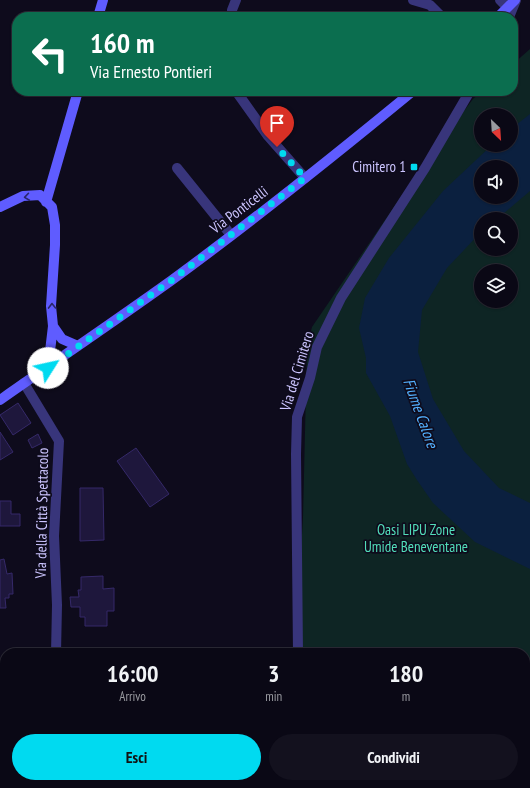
<!DOCTYPE html>
<html lang="it">
<head>
<meta charset="utf-8">
<style>
	:root { --surface:#0a0815; --page:#13111e; --text:#f1f3f6; --muted:#999aa0; --line:#2a2934; --accent:#00daf0 }
	body { margin:0; font-family:"PT Sans Narrow",sans-serif; background:var(--page); color:var(--text); height:100vh; display:flex; flex-direction:column; font-size:15px; white-space:nowrap }
	* { box-sizing:border-box; margin:0 }
	p { font-size:13px; color:var(--muted) }
	.icon { flex:none; width:22px; height:22px; fill:none; stroke:currentColor; stroke-width:2; stroke-linecap:round; stroke-linejoin:round }
	.map { position:relative; flex:1; overflow:hidden }
	.panel { position:absolute; left:0px; top:648px; width:530px; height:140px; display:flex; flex-direction:column; background:var(--surface); border-radius:16px 16px 0 0; box-shadow:0 1px 3px #0004,0 0 0 1px var(--line) }
	.panel>* { flex:none }
	.top-card { position:absolute; left:12px; top:12px; width:506px; height:84px; border-radius:16px; box-shadow:0 1px 3px #0004,0 0 0 1px var(--line); background:#0b6e4f; color:#fff; overflow:hidden }
	.needle { width:26px; rotate:155deg }
	.tools { position:absolute; left:474px; top:108px; display:grid; gap:8px }
	.tools a { display:grid; place-items:center; width:44px; height:44px; border-radius:50%; background:var(--surface); box-shadow:0 1px 3px #0004,0 0 0 1px var(--line); font-size:20px }
	.pin { position:absolute; display:grid; place-items:center; width:34px; height:34px; color:#fff; margin:-41px -17px; border-radius:50% 50% 50% 0; rotate:-45deg; box-shadow:0 0 4px #0007 }
	.pin .icon { rotate:45deg }
	.me { position:absolute; width:44px; margin:-22px; rotate:55deg; stroke-linejoin:round; filter:drop-shadow(0 0 3px #0008) }
	.turn { display:flex; align-items:center; gap:14px; height:84px; padding:0 12px; font-size:18px }
	.turn .icon { width:52px; height:52px; stroke-width:2.5 }
	.turn b { display:block; font-size:28px; line-height:34px }
	.eta { display:flex; justify-content:space-evenly; align-items:center; height:68px; text-align:center }
	.eta b { font-size:24px; font-weight:700; line-height:28px }
	.cta { display:flex; gap:8px; margin-top:auto; padding:8px 12px }
	.cta a { flex:1; height:46px; border-radius:24px; background:var(--accent); color:#111; font-size:16px; font-weight:700; line-height:46px; text-align:center }
	.cta a+a { background:var(--page); color:var(--text) }
	.map>svg:first-child { display:block }
</style>
</head>
<body>
<div class="map">
<svg width="530" height="788" viewBox="0 0 530 788">
	<rect width="100%" height="100%" fill="#0e0b1c"/>
	<path fill="#0e2524" fill-rule="evenodd" d="M 530,49 L 530,788 L 300,788 L 300,783 L 525,783 L 525,653 L 300,653 L 299,587 L 303,517 L 307,347 L 312,327 L 413,179 L 473,99 L 482,91 L 513,91 L 513,64 ZM 481,115 L 511,115 L 511,145 L 481,145 ZM 481,167 L 511,167 L 511,197 L 481,197 ZM 481,219 L 511,219 L 511,249 L 481,249 ZM 481,271 L 511,271 L 511,301 L 481,301 Z"/>
	<path fill="#0b203f" fill-rule="evenodd" d="M 530,114 L 530,191 L 497,219 L 481,219 L 481,232 L 447,268 L 422,310 L 418,352 L 433,399 L 464,451 L 499,488 L 530,503 L 530,569 L 475,542 L 433,503 L 417,480 L 407,464 L 390,416 L 366,373 L 366,358 L 359,328 L 365,298 L 389,258 L 443,191 L 492,145 L 511,145 L 511,129 ZM 481,167 L 511,167 L 511,197 L 481,197 Z"/>
	<path fill="#1e173c" stroke="#352969" d="M 18,403 L 31,423 L 13,435 L 0,415 Z
		M 0,432 L 13,452 L 0,460 Z
		M 38,434 L 42,443 L 32,448 L 28,440 Z
		M 136,448 L 169,494 L 150,507 L 117,461 Z
		M 80,488 L 103,488 L 104,540 L 80,541 Z
		M 0,501 L 11,501 L 11,514 L 20,514 L 20,526 L 0,526 Z
		M 4,559 L 7,574 L 12,573 L 13,594 L 9,594 L 9,598 L 5,598 L 6,608 L 0,608 L 0,560 Z
		M 103,576 L 103,589 L 114,588 L 114,611 L 107,611 L 107,626 L 85,626 L 85,617 L 80,617 L 80,607 L 71,607 L 70,597 L 79,597 L 78,590 L 81,590 L 81,577 Z"/>
	<g fill="none" stroke-linecap="round" stroke-linejoin="round">
		<path stroke="#38357b" stroke-width="10" d="M 413,0 L 430,5 L 442,17
			M 500,0 L 507,7
			M 232,17 L 232,10 L 236,0
			M 509,17 L 516,0
			M 236,91 L 268,136 L 305,178
			M 177,168 L 231,235
			M 24,383 L 59,441 L 54,536 L 57,605 L 56,653
			M 298,653 L 296,454 L 297,417 L 310,378 L 317,347 L 341,298 L 425,168 L 470,91
			M 32,788 L 36,783
			M 300,788 L 300,783"/>
		<path stroke="#5f5cff" stroke-width="10" d="M 98,17 L 103,0
			M 498,17 L 515,0
			M 46,202 L 78,91
			M 0,207 L 23,196 L 40,195 L 52,207 L 55,225 L 55,245 L 51,306 L 53,326 L 62,339 L 78,346
			M 48,368 L 53,326
			M 0,400 C 57,360 115,321 172,280 C 254,220 334,156 413,91"/>
	</g>
	<defs><path id="oneway-chevron" d="M-2-3.5L2.5 0L-2 3.5" fill="none" stroke-width="1.6" stroke-linecap="round" stroke-linejoin="round"/></defs>
	<g stroke="#2a276b">
		<use href="#oneway-chevron" transform="translate(27 197) rotate(172)"/>
		<use href="#oneway-chevron" transform="translate(52 306) rotate(-91)"/>
	</g>
	<g fill="none" stroke-linecap="round" stroke-linejoin="round">
		<path stroke="#00daf0" stroke-width="7" stroke-dasharray="0 12.6" d="M 48,368 L 172,280 L 305,178 L 277,147"/>
	</g>
	<rect fill="#00daf0" stroke="#0e0b1c" stroke-width="1.5" x="410" y="163" width="8" height="8" rx="2"/>
	<g text-anchor="middle" stroke-width="3.5" stroke-linejoin="round" paint-order="stroke">
		<g font-size="15" fill="#ccc5ff" stroke="#0e0b1c" text-anchor="end">
			<text x="406" y="172">Cimitero 1</text>
		</g>
		<g font-size="15" fill="#ccc5ff" stroke="#0e0b1c">
			<text transform="translate(239 210) rotate(-37)" y="5">Via Ponticelli</text>
			<text transform="translate(297 371) rotate(-73)" y="5">Via del Cimitero</text>
			<text transform="translate(42 513) rotate(-89)" y="5">Via della Città Spettacolo</text>
		</g>
		<g font-size="15" fill="#52deba" stroke="#0e0b1c">
			<text x="416" y="535">Oasi LIPU Zone<tspan x="416" dy="17">Umide Beneventane</tspan></text>
		</g>
		<g font-size="16" font-style="italic" fill="#53b1ff" stroke="#0e0b1c">
			<text transform="translate(421 413) rotate(70)" y="6">Fiume Calore</text>
		</g>
	</g>
</svg>
<div class="tools">
<a><svg class="needle" viewBox="-14 -14 28 28"><path d="M0-13l5 13h-10z" fill="#e53935"/><path d="M0 13l5-13h-10z" fill="#999aa0"/></svg></a>
<a><svg class="icon" aria-label="sound" viewBox="0 0 24 24"><path d="M4 9h4l5-4v14l-5-4H4zM17 9q2 3 0 6"/></svg></a>
<a><svg class="icon" aria-label="search" viewBox="0 0 24 24"><circle cx="10" cy="10" r="6"/><path d="M15 15l6 6"/></svg></a>
<a><svg class="icon" aria-label="layers" viewBox="0 0 24 24"><path d="M12 4l9 5-9 5-9-5zM3 14l9 5 9-5"/></svg></a>
</div>
<div class="pin" style="left:277px;top:147px;background:#d93025"><svg class="icon" aria-label="arrive" viewBox="0 0 24 24"><path d="M6 21V4h12l-3 4 3 4H6"/></svg></div>
<svg class="me" style="left:48px;top:368px" viewBox="-20 -20 40 40"><circle r="19" fill="#fff"/><path d="M0-13L10 11 0 6-10 11z" fill="#00daf0"/></svg>
<div class="top-card">
<div class="turn"><svg class="icon" aria-label="left" viewBox="0 0 24 24"><path d="M17 20v-9H6M10 6l-5 5 5 5"/></svg><div><b>160 m</b>Via Ernesto Pontieri</div></div>
</div>
<section class="panel">
<div class="eta">
<div><b>16:00</b><p>Arrivo</p></div>
<div><b>3</b><p>min</p></div>
<div><b>180</b><p>m</p></div>
</div>
<div class="cta"><a>Esci</a><a>Condividi</a></div>
</section>
</div>
</body>
</html>
